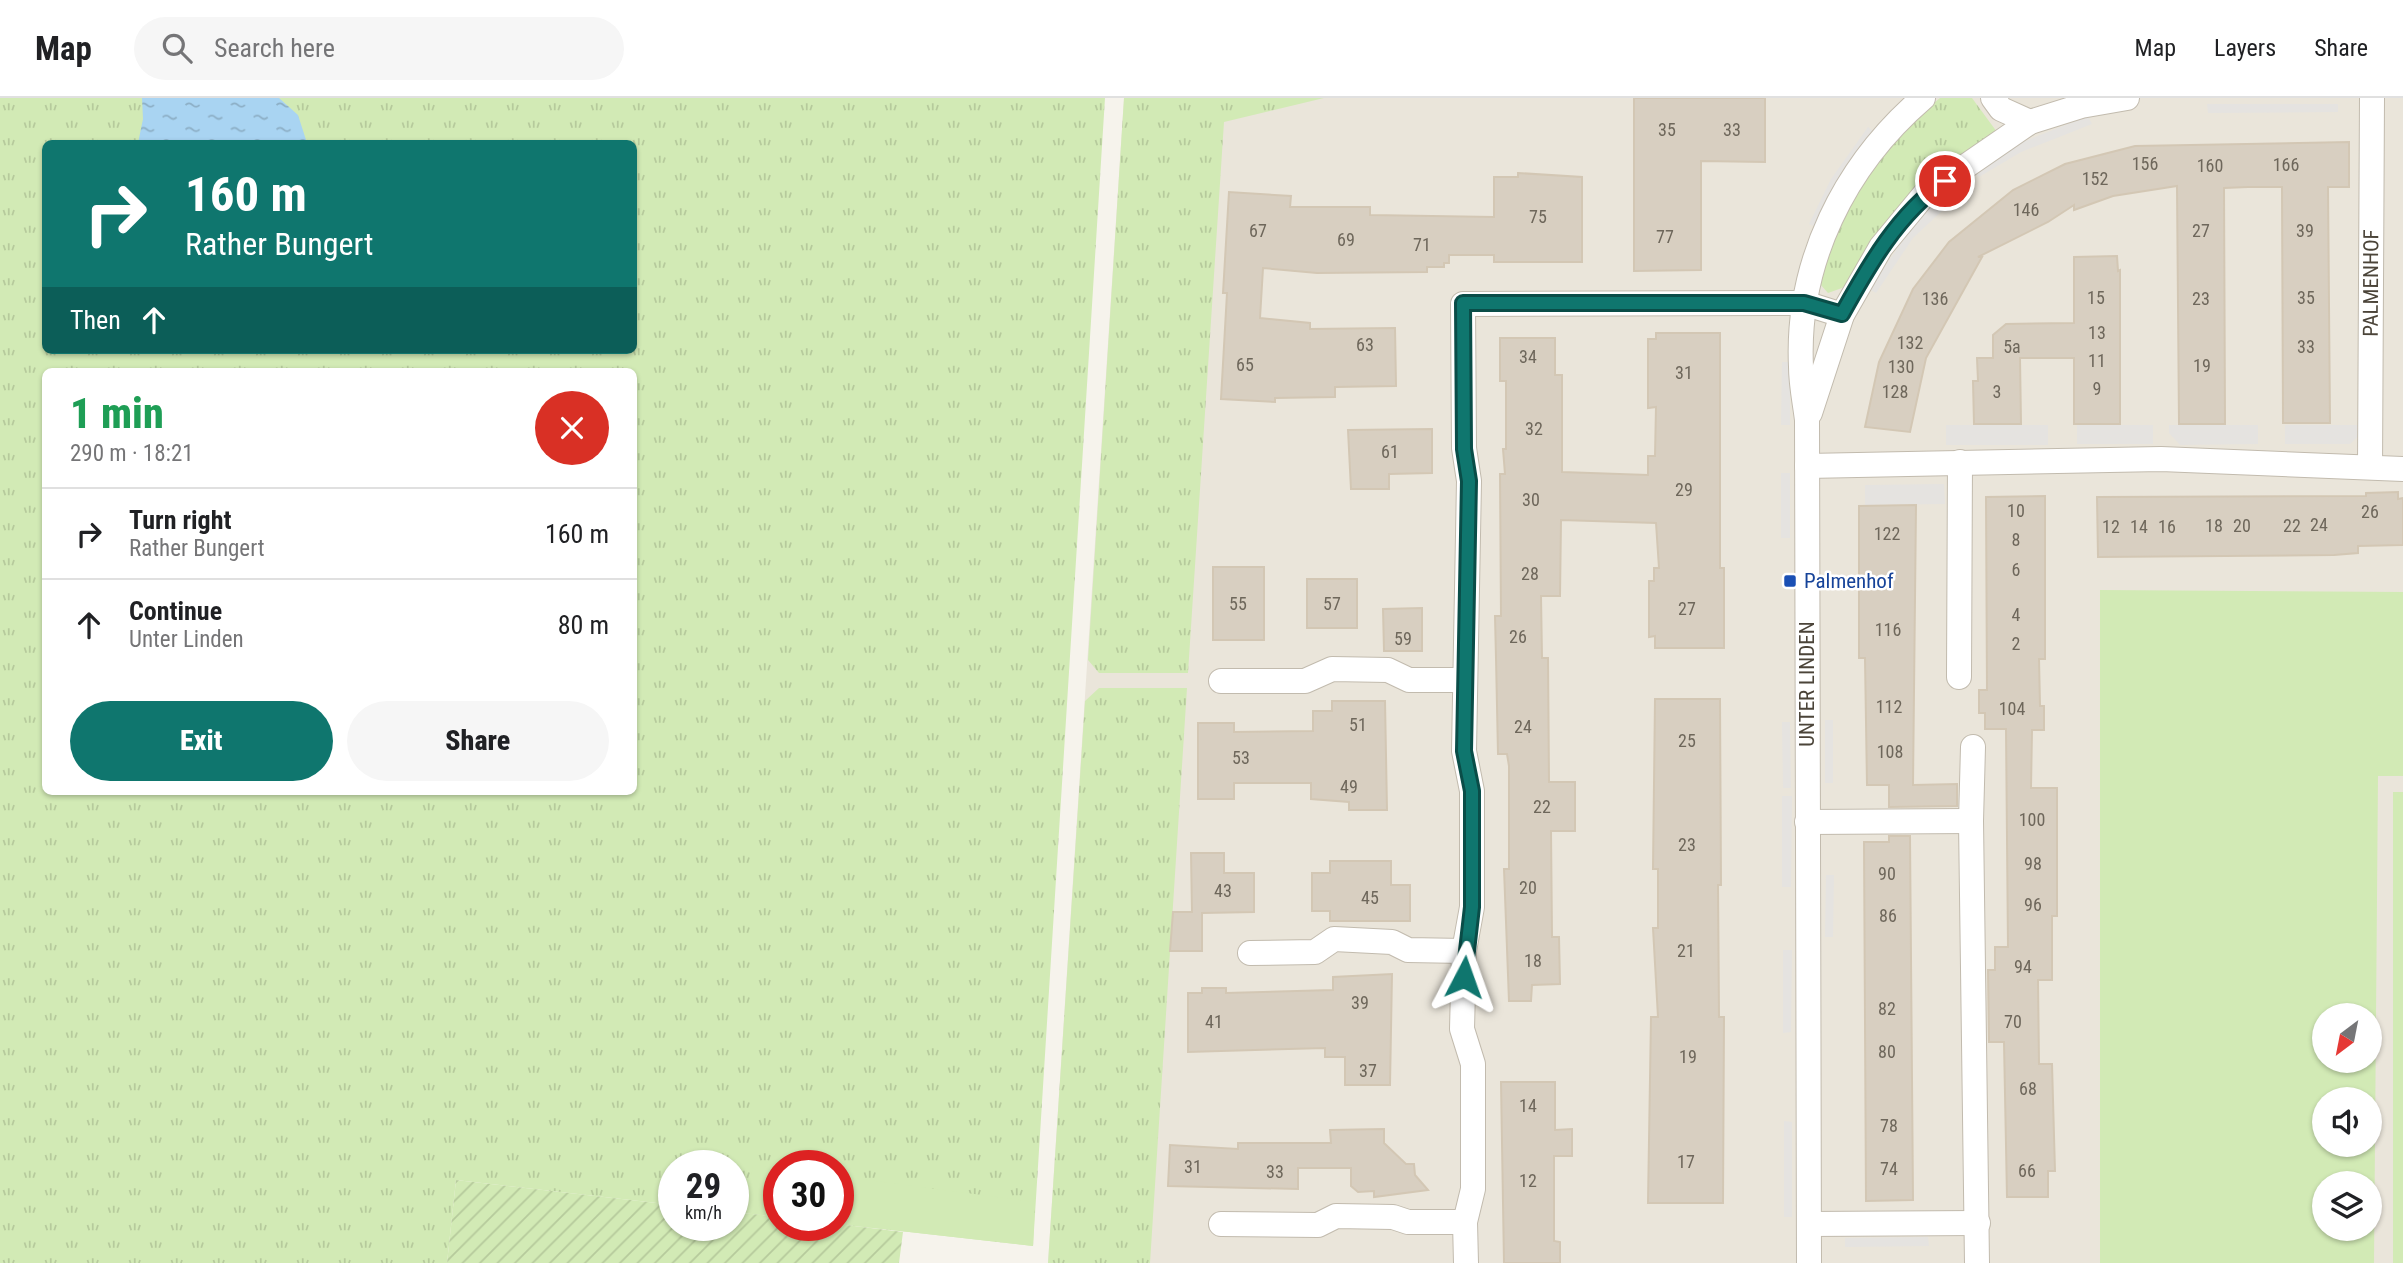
<!DOCTYPE html>
<html lang="en">
<head>
<meta charset="utf-8">
<style>
	:root { --surface:#fff; --page:#f6f6f6; --text:#202124; --muted:#757577; --line:#e0e0e0; --accent:#0f766e }
	body { margin:0; font-family:"Roboto Condensed",sans-serif; background:var(--page); color:var(--text); height:100vh; display:flex; flex-direction:column; font-size:26px; white-space:nowrap }
	* { box-sizing:border-box; margin:0 }
	p { font-size:23px; color:var(--muted) }
	.icon { flex:none; width:38px; height:38px; fill:none; stroke:currentColor; stroke-width:2; stroke-linecap:round; stroke-linejoin:round }
	.map { position:relative; flex:1; overflow:hidden }
	.side { position:absolute; left:42px; top:270px; width:595px; height:427px; display:flex; flex-direction:column; background:var(--surface); border-radius:10px; box-shadow:0 2px 5px #0004 }
	.side>* { flex:none }
	.guide { position:absolute; left:42px; top:42px; width:595px; height:214px; border-radius:10px; box-shadow:0 2px 5px #0004; background:#0f766e; color:#fff; overflow:hidden }
	.needle { width:46px; rotate:212deg }
	.tools { position:absolute; left:2312px; top:905px; display:grid; gap:14px }
	.tools a { display:grid; place-items:center; width:70px; height:70px; border-radius:50%; background:var(--surface); box-shadow:0 2px 5px #0004; font-size:35px }
	.speed { position:absolute; left:658px; top:1052px; display:flex; gap:14px; font-size:35px; font-weight:700; text-align:center }
	.speed>* { display:grid; place-content:center; width:91px; height:91px; border-radius:50%; background:var(--surface); box-shadow:0 2px 5px #0004; line-height:1 }
	.speed small { font-size:18px; font-weight:400 }
	.speed .limit { border:10px solid #d22; background:#fff; color:#111 }
	.pin { position:absolute; display:grid; place-items:center; width:60px; height:60px; color:#fff; margin:-30px; border:4px solid #fff; border-radius:50%; box-shadow:0 2px 7px #0007 }
	.me { position:absolute; width:77px; margin:-38px; rotate:4deg; stroke-linejoin:round; filter:drop-shadow(0 0 5px #0008) }
	.turn { display:flex; align-items:center; gap:24px; height:147px; padding:0 28px; font-size:32px }
	.turn .icon { width:91px; height:91px; stroke-width:2.5 }
	.turn b { display:block; font-size:49px; line-height:60px }
	.then { display:flex; align-items:center; height:66px; padding:0 28px; background:#0003; gap:14px; font-size:26px }
	.round { display:grid; place-items:center; flex:none; width:74px; height:74px; border-radius:37px; background:var(--page) }
	.headline { display:flex; align-items:center; justify-content:space-between; height:119px; padding:0 28px }
	h1 { font-size:42px; font-weight:800; line-height:52px; color:#1e9e55 }
	.action { display:flex; gap:14px; margin-top:auto; padding:14px 28px }
	.action a { flex:1; height:80px; border-radius:42px; background:var(--accent); color:#fff; font-size:28px; font-weight:800; line-height:80px; text-align:center }
	.action a+a { background:var(--page); color:var(--text) }
	ul { padding:0; list-style:none }
	li { display:flex; align-items:center; gap:21px; height:91px; padding:0 28px; border-top:2px solid var(--line) }
	li div { flex:1 }
	li b { display:block; font-size:26px }
	li em { font-style:normal }
	header { display:flex; align-items:center; gap:42px; box-sizing:border-box; height:98px; padding:0 35px; background:var(--surface); border-bottom:2px solid var(--line) }
	header strong { font-size:33px }
	nav { display:flex; gap:38px; margin-inline-start:auto; font-size:24px }
	.search { width:490px; height:63px; background:var(--page); display:flex; align-items:center; gap:18px; box-sizing:border-box; padding:0 24px; border-radius:38px; color:var(--muted); font-size:26px }
	.map>svg:first-child { display:block }
</style>
</head>
<body>
<header>
<strong>Map</strong>
<div class="search"><svg class="icon" aria-label="search" viewBox="0 0 24 24"><circle cx="10" cy="10" r="6"/><path d="M15 15l6 6"/></svg>Search here</div>
<nav><a>Map</a><a>Layers</a><a>Share</a></nav>
</header>
<div class="map">
<svg width="2403" height="1165" viewBox="0 0 2403 1165">
	<defs>
		<pattern id="grass-tufts" width="24" height="20" patternUnits="userSpaceOnUse" patternTransform="scale(1.75)"><rect width="24" height="20" fill="#d2eab5"/><path d="M3 7l-1-3M5 7V3M7 7l1-3M15 17l-1-3M17 17v-4M19 17l1-3" fill="none" stroke="#b6ca9c"/></pattern>
		<pattern id="garden-furrows" width="10" height="10" patternUnits="userSpaceOnUse" patternTransform="scale(1.75)"><rect width="10" height="10" fill="#d2eab5"/><path d="M-1 1l2-2M0 10L10 0M9 11l2-2" fill="none" stroke="#b6ca9c"/></pattern>
		<pattern id="water-ripples" width="26" height="14" patternUnits="userSpaceOnUse" patternTransform="scale(1.75)"><rect width="26" height="14" fill="#a9d4f2"/><path d="M2 4q2-2 4 0t4 0M15 11q2-2 4 0t4 0" fill="none" stroke="#8caec5"/></pattern>
	</defs>
	<rect width="100%" height="100%" fill="#f6f3ec"/>
	<path fill="#eae5da" fill-rule="evenodd" d="M 1124,0 L 2403,0 L 2403,1165 L 1048,1165 ZM 2324,917 L 2370,917 L 2370,962 L 2324,962 ZM 2324,1001 L 2370,1001 L 2370,1046 L 2324,1046 ZM 2324,1085 L 2370,1085 L 2370,1130 L 2324,1130 Z"/>
	<path fill="url(#grass-tufts)" fill-rule="evenodd" d="M 0,0 L 1105,0 L 1033,1148 L 838,1126 L 838,1068 L 779,1068 L 779,1119 L 733,1114 L 733,1068 L 674,1068 L 674,1107 L 456,1082 L 447,1165 L 0,1165 ZM 46,46 L 634,46 L 634,252 L 46,252 ZM 46,273 L 634,273 L 634,693 L 46,693 Z
		M 1124,0 L 1324,0 L 1224,24 L 1188,575 L 1099,575 L 1088,562 Z
		M 1940,0 L 1972,0 L 1997,34 L 1850,183 L 1842,190 L 1828,195 L 1820,186 C 1826,168 1830,148 1837,130 C 1858,79 1898,34 1940,0 Z
		M 1099,590 L 1187,590 L 1150,1165 L 1048,1165 L 1085,603 Z"/>
	<path fill="#d2eab5" fill-rule="evenodd" d="M 2100,492 L 2403,494 L 2403,678 L 2378,678 L 2374,1165 L 2100,1165 ZM 2324,917 L 2370,917 L 2370,962 L 2324,962 ZM 2324,1001 L 2370,1001 L 2370,1046 L 2324,1046 ZM 2324,1085 L 2370,1085 L 2370,1130 L 2324,1130 Z
		M 2393,694 L 2403,694 L 2403,1165 L 2393,1165 Z
		M 753,1067 L 779,1070 L 779,1119 L 746,1115 Z
		M 838,1078 L 1035,1104 L 1033,1148 L 838,1126 Z"/>
	<path fill="url(#garden-furrows)" d="M 456,1082 L 674,1107 L 674,1127 L 733,1127 L 733,1114 L 779,1119 L 779,1127 L 838,1126 L 903,1134 L 899,1165 L 447,1165 Z"/>
	<path fill="#e5e3e0" d="M 2207,6 L 2338,6 L 2338,14 L 2208,15 Z
		M 2088,18 L 2092,26 L 2021,54 L 1979,79 L 1973,72 L 2015,47 Z
		M 1868,29 L 1874,34 L 1816,129 L 1809,126 L 1831,81 Z
		M 1965,79 L 1971,86 L 1913,140 L 1876,195 L 1869,191 L 1919,120 Z
		M 1782,264 L 1790,264 L 1790,327 L 1781,327 Z
		M 1946,327 L 2048,327 L 2048,347 L 1946,347 Z
		M 2077,327 L 2153,327 L 2153,346 L 2077,346 Z
		M 2169,327 L 2258,327 L 2258,346 L 2180,347 L 2169,335 Z
		M 2285,327 L 2363,327 L 2364,333 L 2350,346 L 2285,346 Z
		M 1781,375 L 1790,375 L 1790,440 L 1781,440 Z
		M 1944,386 L 1945,406 L 1865,407 L 1865,387 Z
		M 1825,622 L 1833,622 L 1833,685 L 1825,685 Z
		M 1782,624 L 1790,624 L 1791,690 L 1783,690 Z
		M 1782,698 L 1792,698 L 1791,789 L 1782,789 Z
		M 1826,777 L 1834,777 L 1833,839 L 1825,839 Z
		M 1783,852 L 1792,852 L 1791,934 L 1783,935 Z
		M 1784,1023 L 1792,1024 L 1792,1119 L 1784,1119 Z
		M 1928,1139 L 1929,1148 L 1845,1149 L 1845,1140 Z"/>
	<path fill="url(#water-ripples)" d="M 142,0 L 279,0 L 298,17 L 307,45 L 138,45 L 143,21 Z"/>
	<path fill="#d8cfc1" stroke="#d3c7b4" stroke-width="2" d="M 1634,0 L 1765,0 L 1765,64 L 1701,63 L 1701,172 L 1634,173 Z
		M 2349,44 L 2349,89 L 2328,89 L 2330,325 L 2283,325 L 2282,89 L 2248,89 L 2224,90 L 2225,326 L 2179,326 L 2177,88 L 2113,98 L 2074,112 L 2074,107 L 2048,124 L 1978,159 L 1982,159 L 1926,260 L 1910,334 L 1865,329 L 1879,264 L 1913,191 L 1949,144 L 2013,92 L 2065,66 L 2135,48 Z
		M 1518,75 L 1582,79 L 1582,164 L 1494,164 L 1494,157 L 1449,157 L 1449,165 L 1444,165 L 1444,169 L 1427,169 L 1427,174 L 1317,175 L 1263,170 L 1260,220 L 1310,225 L 1310,231 L 1395,230 L 1396,288 L 1335,289 L 1335,299 L 1275,300 L 1275,304 L 1221,301 L 1227,195 L 1223,195 L 1229,94 L 1291,98 L 1290,109 L 1370,109 L 1370,117 L 1494,119 L 1494,79 L 1518,79 Z
		M 2117,158 L 2118,173 L 2120,172 L 2120,326 L 2074,326 L 2074,260 L 2020,260 L 2021,326 L 1974,326 L 1973,283 L 1978,283 L 1977,260 L 1993,260 L 1993,237 L 2006,226 L 2074,225 L 2074,159 Z
		M 1656,235 L 1720,235 L 1720,470 L 1724,470 L 1724,550 L 1655,550 L 1655,538 L 1649,539 L 1649,483 L 1654,483 L 1654,470 L 1659,470 L 1656,425 L 1561,422 L 1560,498 L 1541,498 L 1542,560 L 1548,560 L 1549,684 L 1575,684 L 1575,733 L 1551,733 L 1552,839 L 1559,839 L 1560,886 L 1532,887 L 1531,903 L 1509,903 L 1504,771 L 1509,771 L 1509,668 L 1507,656 L 1498,656 L 1496,560 L 1495,518 L 1501,518 L 1500,376 L 1505,376 L 1503,351 L 1506,351 L 1506,283 L 1500,283 L 1500,240 L 1555,240 L 1555,277 L 1562,277 L 1562,374 L 1648,377 L 1648,358 L 1655,358 L 1656,309 L 1648,310 L 1648,241 L 1656,241 Z
		M 1432,331 L 1432,375 L 1389,376 L 1389,391 L 1351,391 L 1348,332 Z
		M 2398,394 L 2398,401 L 2403,400 L 2403,447 L 2358,448 L 2358,455 L 2334,457 L 2098,459 L 2097,399 L 2366,398 L 2366,395 Z
		M 2045,398 L 2045,561 L 2039,561 L 2040,608 L 2044,608 L 2044,632 L 2032,632 L 2031,690 L 2057,690 L 2057,818 L 2052,818 L 2052,882 L 2038,882 L 2039,966 L 2052,966 L 2055,1073 L 2048,1073 L 2048,1099 L 2007,1099 L 2004,944 L 1989,944 L 1988,872 L 1995,872 L 1995,849 L 2008,849 L 2006,631 L 1985,631 L 1985,615 L 1979,615 L 1979,592 L 1987,592 L 1986,399 Z
		M 1916,407 L 1913,687 L 1957,686 L 1957,708 L 1889,709 L 1889,687 L 1867,687 L 1865,560 L 1859,560 L 1859,408 Z
		M 1213,469 L 1264,469 L 1264,542 L 1213,542 Z
		M 1307,481 L 1357,481 L 1357,530 L 1307,530 Z
		M 1422,510 L 1422,553 L 1384,553 L 1383,511 Z
		M 1655,601 L 1720,601 L 1721,787 L 1718,787 L 1719,919 L 1724,919 L 1723,1105 L 1648,1105 L 1651,919 L 1658,919 L 1653,830 L 1658,830 L 1658,771 L 1653,771 Z
		M 1332,603 L 1385,603 L 1387,712 L 1349,712 L 1349,704 L 1311,701 L 1311,685 L 1234,685 L 1234,701 L 1198,701 L 1198,625 L 1234,625 L 1234,634 L 1313,633 L 1313,613 L 1332,613 Z
		M 1889,738 L 1910,738 L 1913,1102 L 1866,1103 L 1864,744 L 1889,744 Z
		M 1191,755 L 1224,755 L 1224,775 L 1254,775 L 1254,814 L 1202,815 L 1202,853 L 1170,853 L 1173,814 L 1192,814 Z
		M 1330,763 L 1391,763 L 1391,787 L 1410,787 L 1410,823 L 1330,823 L 1330,813 L 1312,813 L 1312,775 L 1330,775 Z
		M 1392,876 L 1390,987 L 1345,987 L 1345,959 L 1325,959 L 1325,950 L 1188,954 L 1188,895 L 1202,895 L 1202,890 L 1226,890 L 1226,895 L 1333,892 L 1333,879 Z
		M 1501,984 L 1555,984 L 1555,1032 L 1572,1031 L 1572,1058 L 1554,1058 L 1554,1143 L 1560,1144 L 1560,1165 L 1504,1165 Z
		M 1384,1031 L 1384,1045 L 1406,1066 L 1414,1066 L 1415,1077 L 1428,1092 L 1374,1099 L 1374,1093 L 1358,1094 L 1351,1088 L 1351,1070 L 1298,1070 L 1298,1091 L 1168,1088 L 1170,1047 L 1238,1051 L 1238,1045 L 1331,1045 L 1330,1032 Z"/>
	<g fill="none" stroke-linecap="round" stroke-linejoin="round">
		<defs>
			<g id="street">
				<path d="M 1993,0 L 2001,11 L 2030,24"/>
				<path d="M 1810,315 L 1842,217 L 1881,149 L 1924,97 L 2030,24 L 2081,8 L 2127,0"/>
				<path d="M 1807,368 L 2161,361 L 2403,371"/>
				<path id="s1" d="M 2370,369 L 2372,0"/>
				<path d="M 1959,579 L 1960,364"/>
				<path d="M 1221,583 L 1305,583 L 1332,571 L 1388,572 L 1409,582 L 1464,582"/>
				<path d="M 1973,649 L 1971,723 L 1977,1165"/>
				<path d="M 1807,724 L 1971,723"/>
				<path d="M 1250,855 L 1315,854 L 1334,841 L 1392,844 L 1408,852 L 1464,853"/>
				<path d="M 1221,1126 L 1318,1127 L 1336,1118 L 1393,1119 L 1408,1124 L 1465,1124"/>
				<path d="M 1809,1126 L 1978,1125"/>
				<path d="M 1466,1165 L 1465,1124 L 1473,1091 L 1473,966 L 1462,931 L 1464,853 L 1472,809 L 1472,693 L 1464,653 L 1469,383 L 1464,350 L 1463,206 L 1804,205 L 1842,217"/>
				<path d="M 1809,1165 L 1807,322 C 1805,305 1801,287 1801,269 C 1796,164 1845,67 1923,0"/>
			</g>
		</defs>
		<use href="#street" stroke="#c2bbae" stroke-width="26"/>
		<use href="#street" stroke="#fff" stroke-width="24"/>
	</g>
	<g fill="none" stroke-linecap="round" stroke-linejoin="round">
		<defs>
			<path id="route" d="M 1464,879 L 1472,809 L 1472,693 L 1464,653 L 1469,383 L 1464,351 L 1463,205 L 1804,205 L 1842,216 C 1869,167 1898,116 1945,83"/>
		</defs>
		<use href="#route" stroke="#0a4d48" stroke-width="18"/>
		<use href="#route" stroke="#0f766e" stroke-width="12"/>
	</g>
	<rect fill="#1a4fb4" stroke="#fff" stroke-width="2.5" x="1783" y="476" width="14" height="14" rx="3.5"/>
	<g text-anchor="middle" stroke-width="5" stroke-linejoin="round" paint-order="stroke">
		<g font-size="18" fill="#6e675b">
			<text x="1667" y="38">35</text>
			<text x="1732" y="38">33</text>
			<text x="2145" y="72">156</text>
			<text x="2286" y="73">166</text>
			<text x="2210" y="74">160</text>
			<text x="2095" y="87">152</text>
			<text x="2026" y="118">146</text>
			<text x="1538" y="125">75</text>
			<text x="1258" y="139">67</text>
			<text x="2201" y="139">27</text>
			<text x="2305" y="139">39</text>
			<text x="1665" y="145">77</text>
			<text x="1346" y="148">69</text>
			<text x="1422" y="153">71</text>
			<text x="2096" y="206">15</text>
			<text x="2306" y="206">35</text>
			<text x="1935" y="207">136</text>
			<text x="2201" y="207">23</text>
			<text x="2097" y="241">13</text>
			<text x="1910" y="251">132</text>
			<text x="1365" y="253">63</text>
			<text x="2012" y="255">5a</text>
			<text x="2306" y="255">33</text>
			<text x="1528" y="265">34</text>
			<text x="2097" y="269">11</text>
			<text x="1245" y="273">65</text>
			<text x="2202" y="274">19</text>
			<text x="1901" y="275">130</text>
			<text x="1684" y="281">31</text>
			<text x="2097" y="297">9</text>
			<text x="1895" y="300">128</text>
			<text x="1997" y="300">3</text>
			<text x="1534" y="337">32</text>
			<text x="1390" y="360">61</text>
			<text x="1684" y="398">29</text>
			<text x="1531" y="408">30</text>
			<text x="2016" y="419">10</text>
			<text x="2370" y="420">26</text>
			<text x="2319" y="433">24</text>
			<text x="2214" y="434">18</text>
			<text x="2242" y="434">20</text>
			<text x="2292" y="434">22</text>
			<text x="2111" y="435">12</text>
			<text x="2139" y="435">14</text>
			<text x="2167" y="435">16</text>
			<text x="1887" y="442">122</text>
			<text x="2016" y="448">8</text>
			<text x="2016" y="478">6</text>
			<text x="1530" y="482">28</text>
			<text x="1238" y="512">55</text>
			<text x="1332" y="512">57</text>
			<text x="1687" y="517">27</text>
			<text x="2016" y="523">4</text>
			<text x="1888" y="538">116</text>
			<text x="1518" y="545">26</text>
			<text x="1403" y="547">59</text>
			<text x="2016" y="552">2</text>
			<text x="1889" y="615">112</text>
			<text x="2012" y="617">104</text>
			<text x="1358" y="633">51</text>
			<text x="1523" y="635">24</text>
			<text x="1687" y="649">25</text>
			<text x="1890" y="660">108</text>
			<text x="1241" y="666">53</text>
			<text x="1349" y="695">49</text>
			<text x="1542" y="715">22</text>
			<text x="2032" y="728">100</text>
			<text x="1687" y="753">23</text>
			<text x="2033" y="772">98</text>
			<text x="1887" y="782">90</text>
			<text x="1528" y="796">20</text>
			<text x="1223" y="799">43</text>
			<text x="1370" y="806">45</text>
			<text x="2033" y="813">96</text>
			<text x="1888" y="824">86</text>
			<text x="1686" y="859">21</text>
			<text x="1533" y="869">18</text>
			<text x="2023" y="875">94</text>
			<text x="1360" y="911">39</text>
			<text x="1887" y="917">82</text>
			<text x="1214" y="930">41</text>
			<text x="2013" y="930">70</text>
			<text x="1887" y="960">80</text>
			<text x="1688" y="965">19</text>
			<text x="1368" y="979">37</text>
			<text x="2028" y="997">68</text>
			<text x="1528" y="1014">14</text>
			<text x="1889" y="1034">78</text>
			<text x="1686" y="1070">17</text>
			<text x="1193" y="1075">31</text>
			<text x="1889" y="1077">74</text>
			<text x="2027" y="1079">66</text>
			<text x="1275" y="1080">33</text>
			<text x="1528" y="1089">12</text>
		</g>
		<g font-size="21" fill="#4b4439" stroke="#fff">
			<text dy="7" stroke="none"><textPath href="#s1" startOffset="184">PALMENHOF</textPath></text>
			<text transform="translate(1807 586) rotate(-90)" y="7">UNTER LINDEN</text>
		</g>
		<g font-size="21" fill="#164399" stroke="#fff" text-anchor="start">
			<text x="1804" y="490">Palmenhof</text>
		</g>
	</g>
</svg>
<div class="tools">
<a><svg class="needle" viewBox="-14 -14 28 28"><path d="M0-13l5 13h-10z" fill="#e53935"/><path d="M0 13l5-13h-10z" fill="#757577"/></svg></a>
<a><svg class="icon" aria-label="sound" viewBox="0 0 24 24"><path d="M4 9h4l5-4v14l-5-4H4zM17 9q2 3 0 6"/></svg></a>
<a><svg class="icon" aria-label="layers" viewBox="0 0 24 24"><path d="M12 4l9 5-9 5-9-5zM3 14l9 5 9-5"/></svg></a>
</div>
<div class="speed"><div>29<small>km/h</small></div><div class="limit">30</div></div>
<div class="pin" style="left:1945px;top:83px;background:#d93025"><svg class="icon" aria-label="arrive" viewBox="0 0 24 24"><path d="M6 21V4h12l-3 4 3 4H6"/></svg></div>
<svg class="me" style="left:1464px;top:879px" viewBox="-20 -20 40 40"><path d="M0-17L14 15 0 8-14 15z" fill="#0f766e" stroke="#fff" stroke-width="4"/></svg>
<div class="guide">
<div class="turn"><svg class="icon" aria-label="right" viewBox="0 0 24 24"><path d="M7 20v-9h11M14 6l5 5-5 5"/></svg><div><b>160 m</b>Rather Bungert</div></div>
<div class="then">Then<svg class="icon" aria-label="ahead" viewBox="0 0 24 24"><path d="M12 20V5M6 11l6-6 6 6"/></svg></div>
</div>
<section class="side">
<div class="headline"><div><h1>1 min</h1><p>290 m · 18:21</p></div><a class="round" style="background:#d93025;color:#fff"><svg class="icon" aria-label="close" viewBox="0 0 24 24"><path d="M6 6l12 12M18 6L6 18"/></svg></a></div>
<ul>
<li><svg class="icon" aria-label="right" viewBox="0 0 24 24"><path d="M7 20v-9h11M14 6l5 5-5 5"/></svg><div><b>Turn right</b><p>Rather Bungert</p></div><em>160 m</em></li>
<li><svg class="icon" aria-label="ahead" viewBox="0 0 24 24"><path d="M12 20V5M6 11l6-6 6 6"/></svg><div><b>Continue</b><p>Unter Linden</p></div><em>80 m</em></li>
</ul>
<div class="action"><a>Exit</a><a>Share</a></div>
</section>
</div>
</body>
</html>
